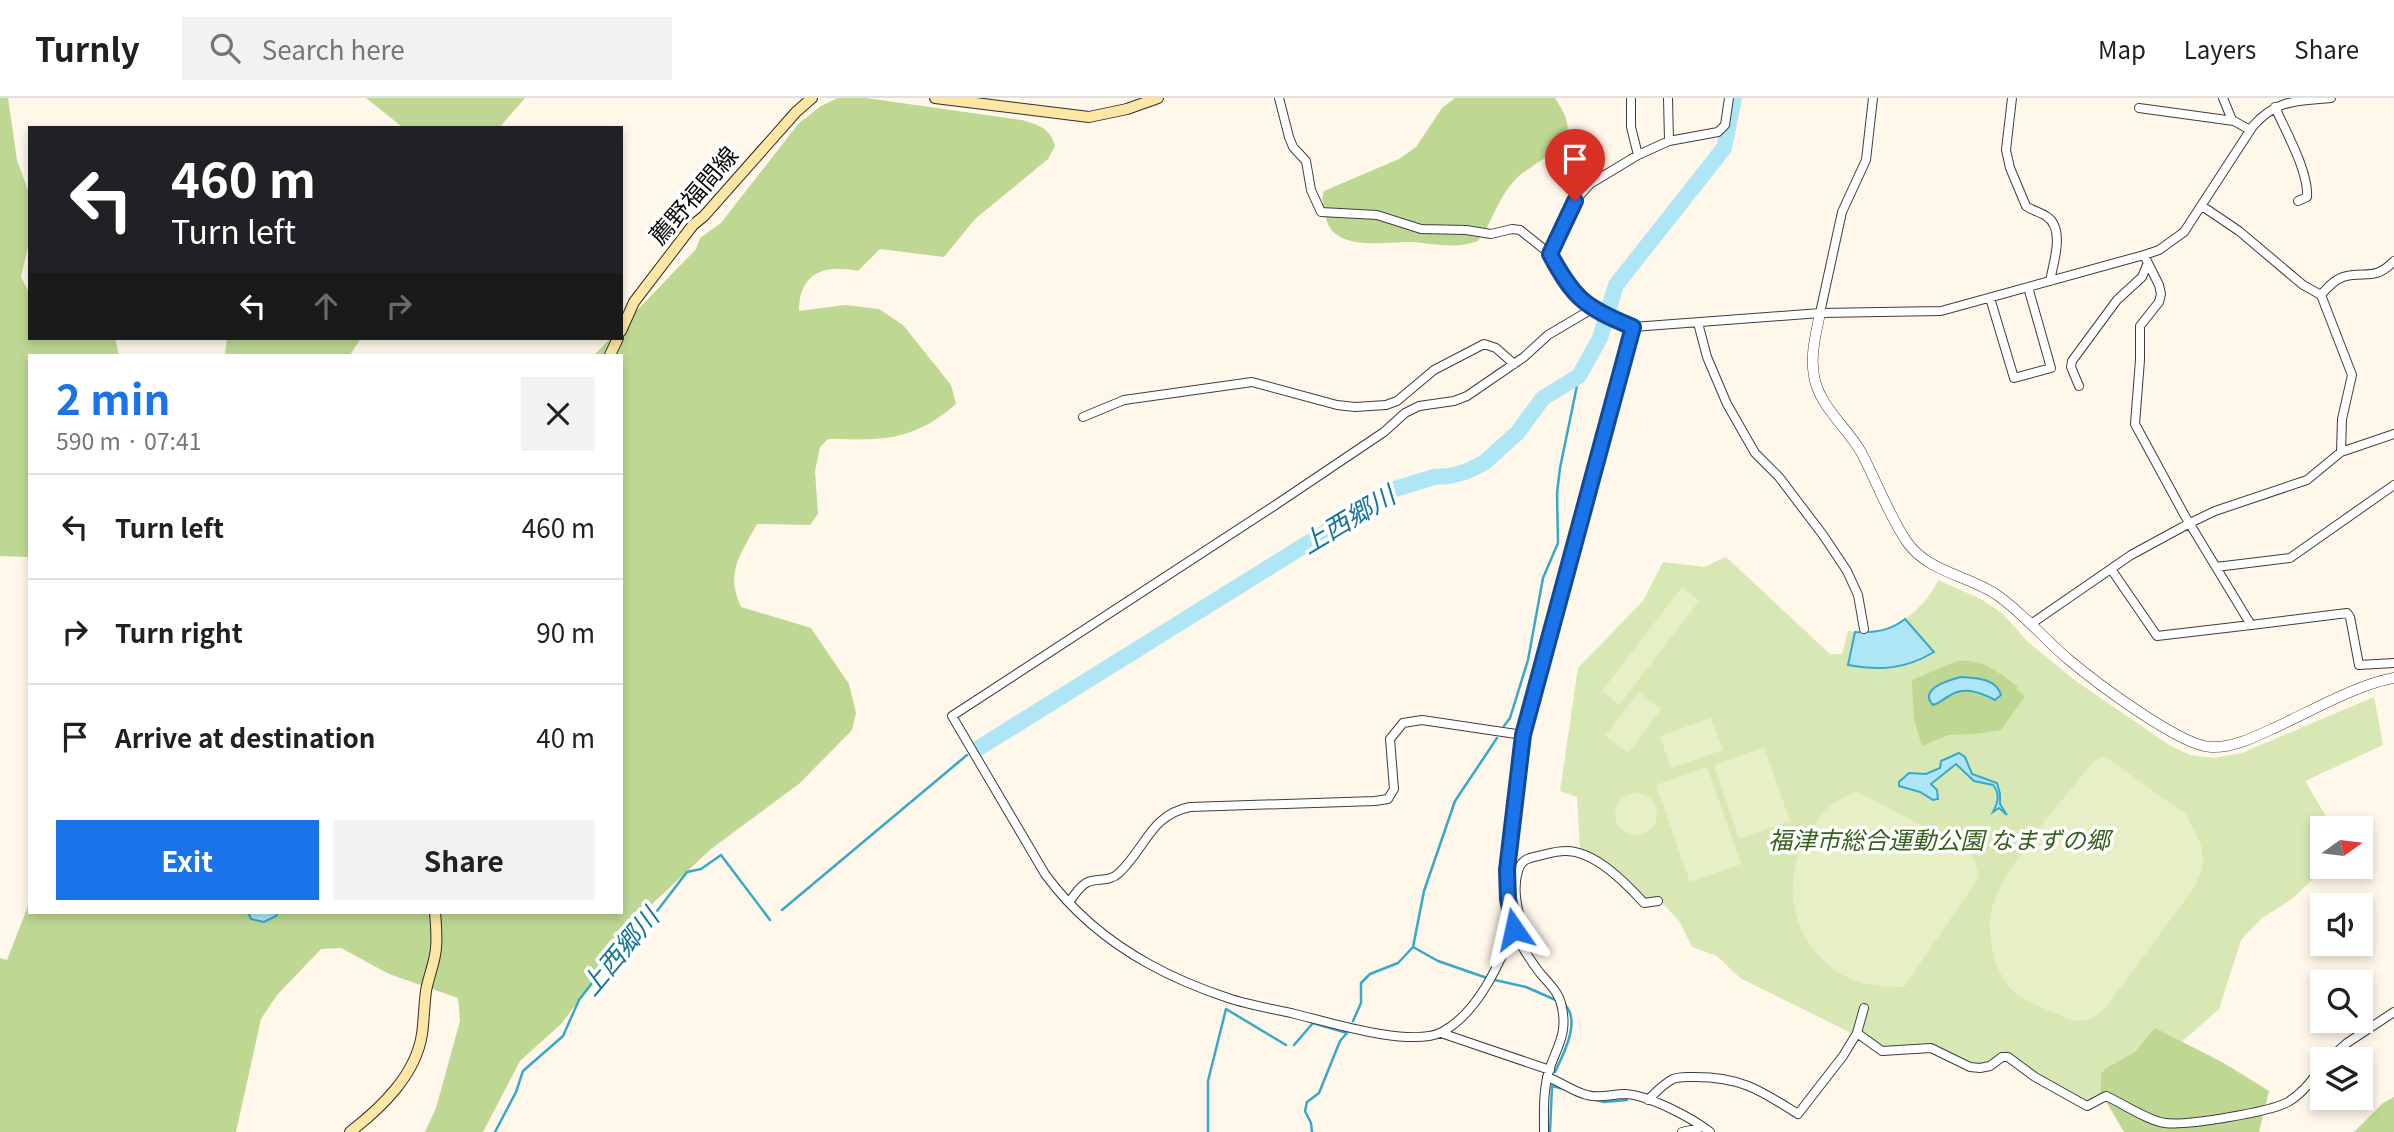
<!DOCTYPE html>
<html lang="en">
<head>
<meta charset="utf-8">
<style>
	:root { --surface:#fff; --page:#f2f2f2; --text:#202124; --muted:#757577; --line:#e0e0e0; --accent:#1a73e8 }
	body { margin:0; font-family:Georgia,"Noto Sans JP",serif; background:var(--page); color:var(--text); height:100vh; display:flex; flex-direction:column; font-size:26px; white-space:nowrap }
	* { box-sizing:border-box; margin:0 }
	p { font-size:23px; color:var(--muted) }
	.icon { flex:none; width:38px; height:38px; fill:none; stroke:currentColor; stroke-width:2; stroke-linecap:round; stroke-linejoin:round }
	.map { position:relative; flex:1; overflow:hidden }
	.sheet { position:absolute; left:28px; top:256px; width:595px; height:560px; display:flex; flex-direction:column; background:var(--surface); border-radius:0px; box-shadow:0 4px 10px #0003 }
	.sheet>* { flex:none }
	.guide { position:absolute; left:28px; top:28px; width:595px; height:214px; border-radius:0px; box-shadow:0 4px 10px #0003; background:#202124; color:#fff; overflow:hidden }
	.needle { width:46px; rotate:76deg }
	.buttons { position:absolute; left:2310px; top:718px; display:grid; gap:14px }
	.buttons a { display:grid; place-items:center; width:63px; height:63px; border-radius:0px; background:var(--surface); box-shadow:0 4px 10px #0003; font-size:35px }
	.pin { position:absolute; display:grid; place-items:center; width:60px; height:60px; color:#fff; margin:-72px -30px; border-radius:50% 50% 50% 0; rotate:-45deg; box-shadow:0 0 7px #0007 }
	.pin .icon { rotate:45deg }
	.me { position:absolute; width:77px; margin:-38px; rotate:349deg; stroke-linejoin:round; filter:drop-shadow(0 0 5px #0008) }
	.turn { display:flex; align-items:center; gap:24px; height:147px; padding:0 28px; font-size:32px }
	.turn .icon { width:91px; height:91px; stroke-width:2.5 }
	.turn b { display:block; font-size:49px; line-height:60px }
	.lanes { display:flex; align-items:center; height:66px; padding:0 28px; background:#0003; justify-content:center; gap:35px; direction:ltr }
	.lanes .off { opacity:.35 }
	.round { display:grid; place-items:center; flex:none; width:74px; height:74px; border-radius:0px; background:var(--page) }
	.headline { display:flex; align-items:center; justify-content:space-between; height:119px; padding:0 28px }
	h1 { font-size:42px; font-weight:700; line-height:52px; color:var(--accent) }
	.action { display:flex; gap:14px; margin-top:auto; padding:14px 28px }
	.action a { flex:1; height:80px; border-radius:0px; background:var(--accent); color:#fff; font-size:28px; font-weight:700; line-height:80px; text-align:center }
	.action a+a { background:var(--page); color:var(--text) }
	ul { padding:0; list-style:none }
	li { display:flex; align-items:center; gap:21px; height:105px; padding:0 28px; border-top:2px solid var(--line) }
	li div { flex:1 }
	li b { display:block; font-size:26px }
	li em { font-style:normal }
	header { display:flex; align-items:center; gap:42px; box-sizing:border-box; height:98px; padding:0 35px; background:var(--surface); border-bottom:2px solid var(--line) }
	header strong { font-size:33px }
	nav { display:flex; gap:38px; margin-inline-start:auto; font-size:24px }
	.search { width:490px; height:63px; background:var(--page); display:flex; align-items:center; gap:18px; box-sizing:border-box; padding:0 24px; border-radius:0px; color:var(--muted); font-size:26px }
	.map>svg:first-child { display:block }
</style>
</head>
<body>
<header>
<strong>Turnly</strong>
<div class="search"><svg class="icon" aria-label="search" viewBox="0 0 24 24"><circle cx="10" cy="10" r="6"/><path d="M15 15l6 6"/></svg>Search here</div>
<nav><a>Map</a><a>Layers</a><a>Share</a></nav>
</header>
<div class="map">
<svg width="2394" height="1034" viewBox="0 0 2394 1034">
	<rect width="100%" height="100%" fill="#fff7e9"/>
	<path fill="#d7e8b4" d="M 1726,459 L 1830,556 L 1842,556 L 1848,533 C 1857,534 1867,536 1876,534 C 1901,529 1928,506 1938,482 L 1981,501 L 2003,516 L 2028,544 L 2073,581 L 2169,647 L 2190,657 L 2214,660 L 2242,655 L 2374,599 L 2383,647 L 2305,683 L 2333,730 L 2322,730 L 2322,768 L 2327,768 L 2292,801 L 2262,820 L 2241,842 L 2219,911 L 2177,948 L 2089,1012 L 2039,986 L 2007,962 L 1982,974 L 1956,968 L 1940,956 L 1928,952 L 1887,958 L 1877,955 L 1853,936 L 1740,880 L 1717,858 L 1692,849 L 1679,823 L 1658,800 L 1647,802 L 1623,776 L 1580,752 L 1577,699 L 1560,693 L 1578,570 L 1643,503 L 1663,464 L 1704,469 Z"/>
	<path fill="#bed894" d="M 0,0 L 8,0 L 17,62 L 30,98 L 30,140 L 21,179 L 30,196 L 30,240 L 115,240 L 119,257 L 30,257 L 30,459 L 0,458 Z
		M 366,0 L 525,0 L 499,30 L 400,30 L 401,28 Z
		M 838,0 L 866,0 L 1022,22 C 1039,27 1050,30 1055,48 L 1048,61 L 975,121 L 944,159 L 880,151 L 858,173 C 824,166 799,175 799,213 L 845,207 L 879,211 L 903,227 L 951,287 L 956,306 C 912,344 883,342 828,341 L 820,349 L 815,373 L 818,416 L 810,427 L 757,426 C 740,458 725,474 741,509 L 811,530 L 849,586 L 856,615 L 852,632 L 800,685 L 711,751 L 651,807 L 561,926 L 520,963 L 483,1034 L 425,1034 L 436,1010 L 460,923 L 458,900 L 389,876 L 341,850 L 321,851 L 277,897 L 261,921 L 236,1034 L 0,1034 L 0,860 L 7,862 L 30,803 L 30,814 L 248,814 L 251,821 L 275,818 L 278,814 L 621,814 L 621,257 L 594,257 L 611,240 L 621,240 L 621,229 L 696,151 L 700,140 L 721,125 L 799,25 L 821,8 Z
		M 1455,0 L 1555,0 C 1561,10 1570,22 1567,35 C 1565,52 1531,67 1519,78 C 1498,97 1494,122 1478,143 C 1455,151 1436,146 1413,144 C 1386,143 1334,155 1326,120 C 1323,111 1321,102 1324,93 L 1399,61 L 1416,49 L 1442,10 Z
		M 227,240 L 361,240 L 350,257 L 225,257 Z
		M 1957,563 C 1983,561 1997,573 2017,588 L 2017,592 L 2025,598 L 2001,632 L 1975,636 L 1949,637 L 1922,648 L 1914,622 L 1912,582 Z
		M 2155,930 L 2222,964 L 2269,993 L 2259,1034 L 2124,1034 L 2101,995 L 2101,976 L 2105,971 L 2135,954 Z
		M 2394,999 L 2394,1034 L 2354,1034 L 2383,1005 Z"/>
	<path fill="#e7efc6" d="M 1682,489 L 1699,503 L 1619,607 L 1602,593 Z
		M 1639,594 L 1661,611 L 1628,655 L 1605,638 Z
		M 1711,620 L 1723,652 L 1671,670 L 1660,638 Z
		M 1764,649 L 1790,723 L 1739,741 L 1714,667 Z
		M 2104,658 L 2186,716 L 2201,747 L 2203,764 L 2201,775 L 2194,790 L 2105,910 C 2083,931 2072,923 2048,912 C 2039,908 2027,904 2019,898 C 2007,889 1997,872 1994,858 C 1991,846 1989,833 1990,821 C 1995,775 2065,700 2094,663 Z
		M 1707,669 L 1741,766 L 1690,784 L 1656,687 Z
		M 1856,693 L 1972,754 L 1979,779 L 1904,889 C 1889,889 1871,888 1856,883 C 1808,865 1783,813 1796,765 C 1802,742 1814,722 1833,706 C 1839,701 1848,697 1856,693 Z
		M1615 716a21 21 0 1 1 42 0a21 21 0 1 1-42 0Z"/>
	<path fill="#afe6f5" stroke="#37a8cb" stroke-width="2" d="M 1905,521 L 1934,554 C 1906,571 1880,573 1848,567 L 1855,534 C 1874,535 1890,533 1905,521 Z
		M 1961,579 C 1976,580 1996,580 2001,597 L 1995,602 C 1980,594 1964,588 1949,598 C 1943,601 1940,605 1933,607 C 1918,591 1949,582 1961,579 Z
		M 1959,655 L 1965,659 L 1972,676 L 1997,685 L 2000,696 L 2000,706 L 2007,717 L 1999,710 L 1993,714 C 1997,706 2001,697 1993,687 L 1974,683 L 1956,666 L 1931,686 L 1937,692 L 1938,701 L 1933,702 L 1920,694 L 1899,688 L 1899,684 L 1909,675 L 1926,676 L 1940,670 L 1941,663 Z
		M 248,814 L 278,814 L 276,818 L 264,824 L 251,821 Z"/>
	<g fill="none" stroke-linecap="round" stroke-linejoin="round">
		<path stroke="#37a8cb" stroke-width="2.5" d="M 1504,628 L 1510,620 L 1528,562 L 1543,480 L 1558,445 L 1557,395 L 1560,370 L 1579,278
			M 782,812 L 967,657
			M 1413,849 L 1438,863 L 1487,880
			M 1495,882 L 1526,889 L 1558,903
			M 1353,923 L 1361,905 L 1361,885 L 1370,876 L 1398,865 L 1413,849 L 1424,793 L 1455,703 L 1497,640
			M 1294,947 L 1313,925 L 1347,935 L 1340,943 L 1319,995 L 1307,1004 L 1305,1013 L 1311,1025 L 1312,1034
			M 1555,974 C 1563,957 1582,922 1564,906
			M 1576,997 L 1604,1004 L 1627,1002
			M 495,1034 L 516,994 L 523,973 L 563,938 L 579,902 L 616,854 L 657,813 L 687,774 L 701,771 L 721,757 L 770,822
			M 1208,1034 L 1208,983 L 1226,911 L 1286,947
			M 1550,1034 L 1552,988 L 1564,991"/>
		<path stroke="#afe6f5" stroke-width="16" d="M 977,651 L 1395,391 L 1434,379 L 1449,378 L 1465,374 L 1484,365 L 1518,334 L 1543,300 L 1579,278 L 1600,240 L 1616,187 L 1724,50 L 1734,0"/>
		<defs>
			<path id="minor" d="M 1279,0 L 1289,39 L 1293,49 L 1306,63 L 1311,92 L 1321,114 L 1377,117 L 1421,131 L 1466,132 L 1491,136 L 1512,131 L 1520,132 L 1550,156 L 1563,181 L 1576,198 L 1596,213 L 1633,229 L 1820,215 L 1941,213 L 2144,157 L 2159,152 L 2184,134 L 2253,28 C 2277,1 2297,3 2331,0
				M 1668,0 L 1669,43
				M 2012,0 L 2006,52 L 2010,70 L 2026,108 C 2033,113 2040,114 2046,118 C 2066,130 2053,166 2050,183
				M 2223,0 L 2232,22
				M 1631,2 L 1631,29 L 1638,57
				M 2275,9 C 2285,32 2309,74 2307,99 L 2298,103
				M 2139,10 L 2234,23 L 2250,32
				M 2202,108 L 2239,133 L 2303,187 L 2321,197 L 2352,277 L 2342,321 L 2341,354
				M 1550,156 L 1575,103 L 1590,86 L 1638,57 L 1669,43 L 1718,34 L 1725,27 L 1729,0
				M 2144,157 L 2159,187 L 2161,196 L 2159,204 L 2140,228 L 2140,262 L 2135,326 L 2185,418 L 2251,527 L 2347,515 L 2350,519 L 2359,567 L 2394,565
				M 2321,197 C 2327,190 2334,182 2343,179 C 2364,172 2374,184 2394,163
				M 1990,200 L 2014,280 L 2051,270 L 2028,189
				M 1820,215 L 1842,114 L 1866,62 L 1873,0
				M 1698,225 L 1707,259 L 1727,306 L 1755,355 L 1779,379 L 1823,437 L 1847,473 L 1858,497 L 1864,531
				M 2079,288 L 2071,269 L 2072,263 L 2117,202 L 2142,179 L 2147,167
				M 1083,319 L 1124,302 L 1252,284 L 1337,307 L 1355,309 L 1386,307 L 1397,303 L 1434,272 L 1484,246 L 1496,250 L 1514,266
				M 2216,469 L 2290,460 L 2394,387
				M 2111,471 L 2157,538 L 2251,527
				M 2031,526 L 2131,457 L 2190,425 L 2215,413 L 2307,382 L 2341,354 L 2394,336
				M 1069,804 C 1074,798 1080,787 1088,784 C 1098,780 1110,784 1119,775 C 1146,750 1150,717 1190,709 L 1375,703 L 1388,701 L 1394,691 L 1390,641 L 1403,625 L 1422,622 L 1523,637
				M 1514,831 C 1499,866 1478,915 1442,934 C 1411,950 1328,924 1295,916 C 1273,911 1249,907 1228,900 C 1201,891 1174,880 1149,866 C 1109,844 1072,813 1045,776 L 952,618 L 1277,406 L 1384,334 L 1405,315 L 1419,308 L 1454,303 L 1467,298 L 1524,259 L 1548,237 L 1592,211
				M 1524,842 C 1521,820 1511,796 1518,773 C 1521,762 1528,760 1538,758 C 1547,756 1556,753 1565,753 C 1594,752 1626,785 1644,805 L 1658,803
				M 1441,935 L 1550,972
				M 1857,935 L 1882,953 L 1931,950 L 1970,969 L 1980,970 L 1990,968 L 2002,959 L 2008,959 L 2035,979 L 2087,1008 L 2106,998 C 2122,1005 2148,1023 2165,1025 C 2186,1028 2270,1014 2288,1004 C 2303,995 2312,982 2322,969
				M 2329,961 L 2347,945 L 2394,914
				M 1547,979 C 1561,984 1574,994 1587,997 C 1600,1001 1612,996 1625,996 C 1649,997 1692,1020 1710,1034
				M 1648,1002 C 1656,994 1663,986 1673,981 C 1680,978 1688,979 1695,979 C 1741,979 1760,992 1798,1016 L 1843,958 L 1857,935 L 1864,910
				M 1544,1034 C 1544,1015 1543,995 1548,976 C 1555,951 1568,938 1562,910 C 1560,895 1549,886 1540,875 C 1530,862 1518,844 1514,829 C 1503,788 1510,748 1515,707 C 1519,672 1523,637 1531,602 L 1633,229
				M 1682,1034 L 1703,1029"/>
			<path id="tertiary" d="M 1820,215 C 1816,236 1810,257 1814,278 C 1819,308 1846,328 1861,354 C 1876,382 1889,418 1907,444 C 1929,475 1968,477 1997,497 C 2023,515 2044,541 2068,561 C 2094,583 2180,648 2211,649 C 2232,650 2253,640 2272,631 C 2308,615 2355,587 2394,580"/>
			<path id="secondary" d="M 935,0 L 1089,19 L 1127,11 L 1158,0
				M 621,233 L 634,204 L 693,127 L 704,118 L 796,14 L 812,0
				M 610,257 L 618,240
				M 350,1034 C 381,1010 416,977 422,936 C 424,922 424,908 426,893 C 428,881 433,869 435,857 C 438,843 436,828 435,814"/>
		</defs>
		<use href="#minor" stroke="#3e3e3e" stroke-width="10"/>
		<use href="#tertiary" stroke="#3e3e3e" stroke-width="11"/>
		<use href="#secondary" stroke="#2d2d2d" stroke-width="12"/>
		<use href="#minor" stroke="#fff" stroke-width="8"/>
		<use href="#tertiary" stroke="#fff" stroke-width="10"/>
		<use href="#secondary" stroke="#fee6a5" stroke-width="10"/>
	</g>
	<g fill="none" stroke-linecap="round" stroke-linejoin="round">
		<defs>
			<path id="route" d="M 1514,831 L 1508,801 L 1507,772 L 1523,637 L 1633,229 C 1586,210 1574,201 1550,156 L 1575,103"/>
		</defs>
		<use href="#route" stroke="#114b97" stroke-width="18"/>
		<use href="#route" stroke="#1a73e8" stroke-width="12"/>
	</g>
	<g text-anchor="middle" stroke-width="7" stroke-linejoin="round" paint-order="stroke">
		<g font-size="24" fill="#0b0b0b" stroke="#fff">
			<text transform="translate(694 98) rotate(-49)" y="8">薦野福間線</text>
		</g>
		<g font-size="24" font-style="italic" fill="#36611d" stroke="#fff">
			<text x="1939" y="751">福津市総合運動公園 なまずの郷</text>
		</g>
		<g font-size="26" font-style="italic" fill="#17769a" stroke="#fff">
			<text transform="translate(1348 422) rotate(-31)" y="9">上西郷川</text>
			<text transform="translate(620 854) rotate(-50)" y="9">上西郷川</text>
		</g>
	</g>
</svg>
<div class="buttons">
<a><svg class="needle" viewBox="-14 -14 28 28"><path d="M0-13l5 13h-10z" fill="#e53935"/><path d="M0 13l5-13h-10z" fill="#757577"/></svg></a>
<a><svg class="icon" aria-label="sound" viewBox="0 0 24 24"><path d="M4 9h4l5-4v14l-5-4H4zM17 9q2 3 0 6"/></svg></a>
<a><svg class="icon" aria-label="search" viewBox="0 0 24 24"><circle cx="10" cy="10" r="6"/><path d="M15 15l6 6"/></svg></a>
<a><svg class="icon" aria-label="layers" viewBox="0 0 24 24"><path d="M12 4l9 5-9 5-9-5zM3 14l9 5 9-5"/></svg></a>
</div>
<div class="pin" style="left:1575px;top:103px;background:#d93025"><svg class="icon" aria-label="arrive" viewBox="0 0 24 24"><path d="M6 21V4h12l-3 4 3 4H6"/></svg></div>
<svg class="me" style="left:1514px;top:831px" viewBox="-20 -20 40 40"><path d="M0-17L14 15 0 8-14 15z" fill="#1a73e8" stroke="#fff" stroke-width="4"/></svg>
<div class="guide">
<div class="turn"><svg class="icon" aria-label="left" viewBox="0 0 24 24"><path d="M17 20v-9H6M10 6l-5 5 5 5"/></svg><div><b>460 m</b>Turn left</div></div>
<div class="lanes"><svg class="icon" aria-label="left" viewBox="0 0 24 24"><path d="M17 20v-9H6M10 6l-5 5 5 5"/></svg><svg class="icon off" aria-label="ahead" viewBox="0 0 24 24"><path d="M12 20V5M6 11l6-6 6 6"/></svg><svg class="icon off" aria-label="right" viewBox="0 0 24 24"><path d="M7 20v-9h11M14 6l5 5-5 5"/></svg></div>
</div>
<section class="sheet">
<div class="headline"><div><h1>2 min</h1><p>590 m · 07:41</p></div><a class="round"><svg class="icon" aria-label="close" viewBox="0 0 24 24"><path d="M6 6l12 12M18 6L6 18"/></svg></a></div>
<ul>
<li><svg class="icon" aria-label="left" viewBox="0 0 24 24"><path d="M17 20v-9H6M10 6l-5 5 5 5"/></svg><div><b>Turn left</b></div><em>460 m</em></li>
<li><svg class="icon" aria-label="right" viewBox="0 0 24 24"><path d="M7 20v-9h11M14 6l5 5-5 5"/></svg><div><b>Turn right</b></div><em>90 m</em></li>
<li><svg class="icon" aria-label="arrive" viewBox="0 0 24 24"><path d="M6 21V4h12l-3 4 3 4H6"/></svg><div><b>Arrive at destination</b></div><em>40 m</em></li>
</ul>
<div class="action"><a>Exit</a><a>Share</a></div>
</section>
</div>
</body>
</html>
